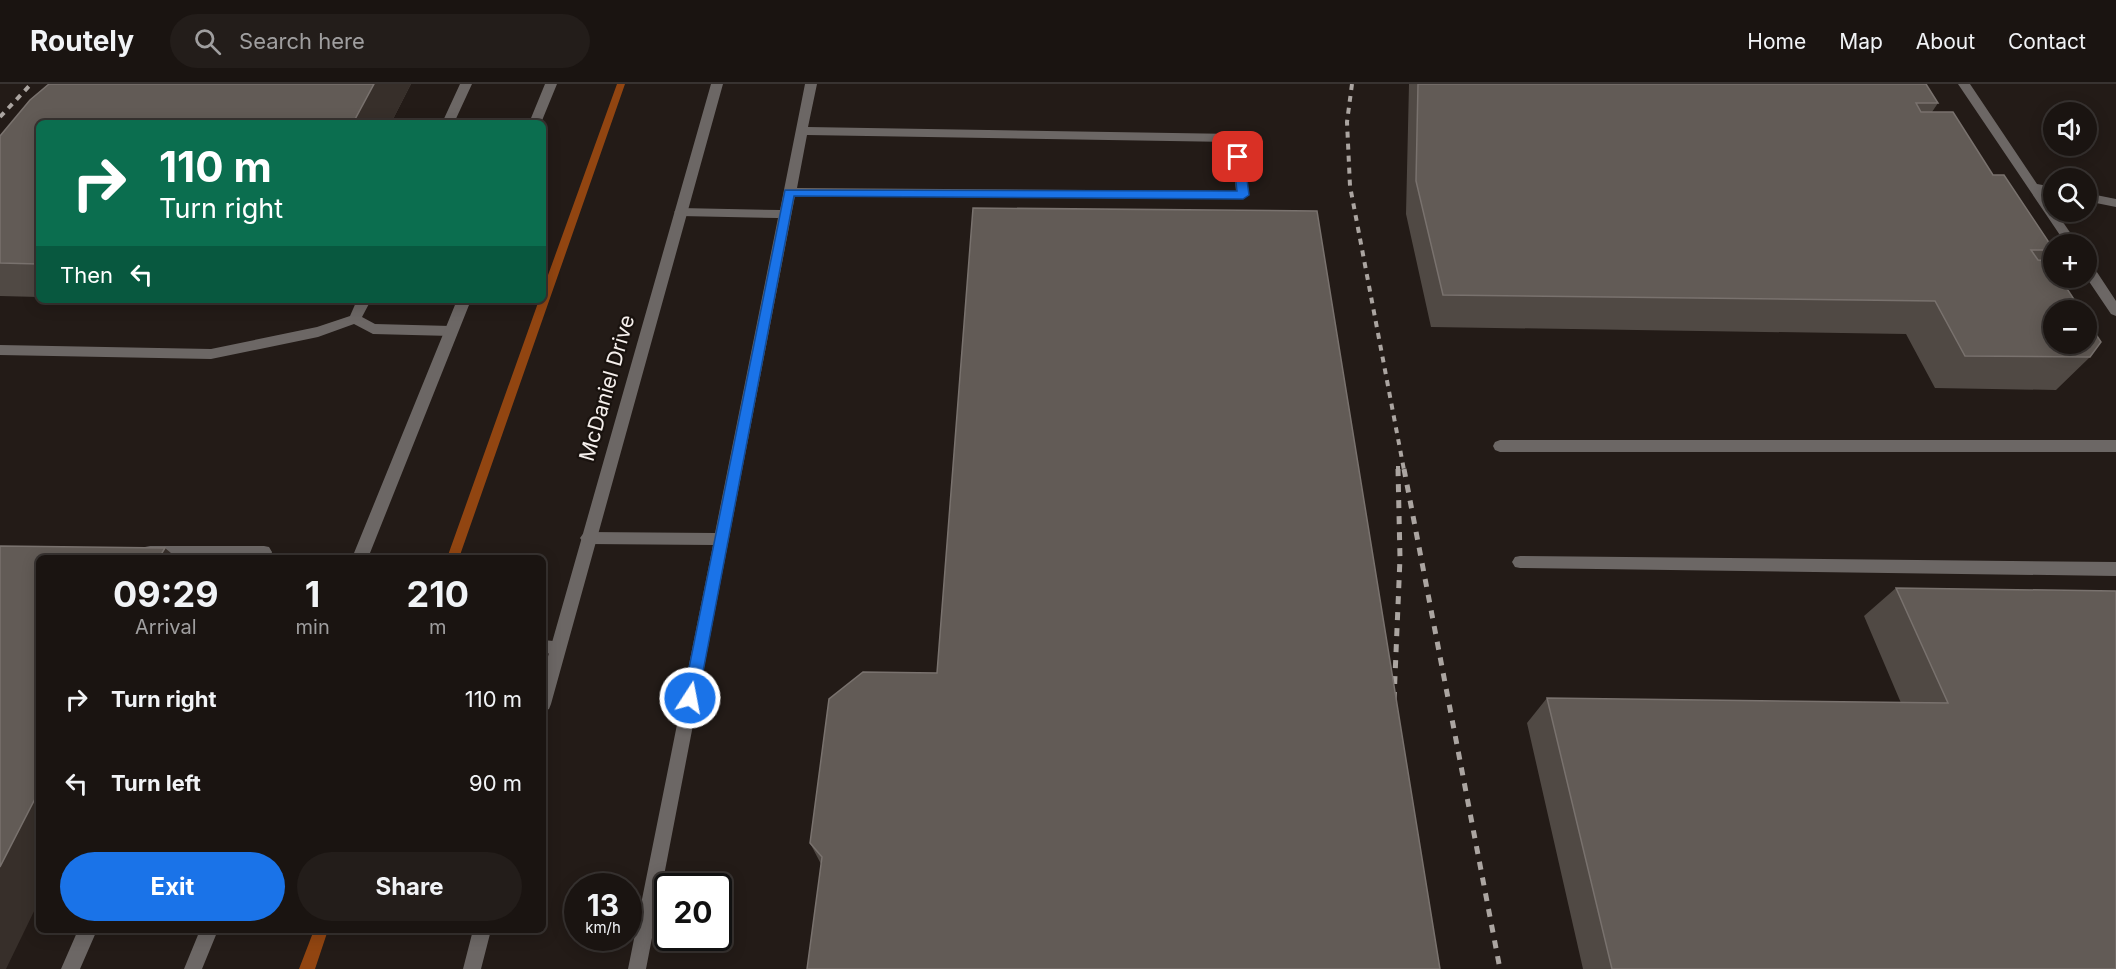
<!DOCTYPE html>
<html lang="en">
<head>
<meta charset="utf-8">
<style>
	:root { --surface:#1a1411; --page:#231d1a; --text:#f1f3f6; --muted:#9f9e9f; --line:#383331; --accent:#1a73e8 }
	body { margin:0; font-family:Inter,sans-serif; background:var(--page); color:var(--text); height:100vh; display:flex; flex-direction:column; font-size:22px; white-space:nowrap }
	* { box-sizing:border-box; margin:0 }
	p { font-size:20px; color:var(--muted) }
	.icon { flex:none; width:33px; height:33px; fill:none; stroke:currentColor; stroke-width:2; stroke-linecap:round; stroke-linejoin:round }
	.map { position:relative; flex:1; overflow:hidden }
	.panel { position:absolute; left:36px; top:471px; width:510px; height:378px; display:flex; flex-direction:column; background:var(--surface); border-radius:9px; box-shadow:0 3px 15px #0003,0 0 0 2px var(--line) }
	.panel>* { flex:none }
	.guide { position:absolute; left:36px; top:36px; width:510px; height:183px; border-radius:9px; box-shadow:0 3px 15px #0003,0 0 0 2px var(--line); background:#0b6e4f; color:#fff; overflow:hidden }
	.controls { position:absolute; left:2043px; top:18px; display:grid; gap:12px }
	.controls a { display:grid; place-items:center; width:54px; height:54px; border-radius:50%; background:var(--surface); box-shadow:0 3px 15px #0003,0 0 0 2px var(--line); font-size:30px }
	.speed { position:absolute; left:564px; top:789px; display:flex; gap:12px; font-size:30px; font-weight:700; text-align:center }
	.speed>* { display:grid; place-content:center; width:78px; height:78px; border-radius:50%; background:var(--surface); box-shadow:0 3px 15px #0003,0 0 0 2px var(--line); line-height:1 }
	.speed small { font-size:15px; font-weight:400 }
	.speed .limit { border:3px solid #111; border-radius:9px; background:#fff; color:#111 }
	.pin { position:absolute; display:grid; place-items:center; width:51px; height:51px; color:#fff; margin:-26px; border-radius:12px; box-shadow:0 3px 9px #0006 }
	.me { position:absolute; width:66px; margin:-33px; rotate:11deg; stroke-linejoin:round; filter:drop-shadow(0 0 4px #0008) }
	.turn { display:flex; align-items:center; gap:21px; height:126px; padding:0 24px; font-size:27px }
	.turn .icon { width:78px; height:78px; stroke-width:2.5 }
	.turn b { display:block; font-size:42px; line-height:51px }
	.then { display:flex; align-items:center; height:57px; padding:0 24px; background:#0003; gap:12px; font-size:22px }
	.eta { display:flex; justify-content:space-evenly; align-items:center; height:102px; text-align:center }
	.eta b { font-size:36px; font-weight:700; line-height:42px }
	.primary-button { display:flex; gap:12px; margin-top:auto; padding:12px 24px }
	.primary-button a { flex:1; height:69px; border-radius:36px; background:var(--accent); color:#fff; font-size:24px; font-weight:700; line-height:69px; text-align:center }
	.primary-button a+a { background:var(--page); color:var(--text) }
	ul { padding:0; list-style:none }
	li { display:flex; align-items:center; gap:18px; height:84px; padding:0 24px }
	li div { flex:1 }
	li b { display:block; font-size:22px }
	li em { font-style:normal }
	header { display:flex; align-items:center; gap:36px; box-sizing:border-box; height:84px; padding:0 30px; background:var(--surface); border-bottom:2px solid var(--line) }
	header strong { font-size:28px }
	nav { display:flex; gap:33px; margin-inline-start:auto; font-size:21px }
	.search { width:420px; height:54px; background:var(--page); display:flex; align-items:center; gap:15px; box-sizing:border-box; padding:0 21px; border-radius:33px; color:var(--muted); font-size:22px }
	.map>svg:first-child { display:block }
</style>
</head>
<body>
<header>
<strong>Routely</strong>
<div class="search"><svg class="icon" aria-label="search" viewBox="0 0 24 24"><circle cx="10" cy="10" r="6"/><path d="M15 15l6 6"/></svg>Search here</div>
<nav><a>Home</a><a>Map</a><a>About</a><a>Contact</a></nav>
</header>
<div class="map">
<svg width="2116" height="885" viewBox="0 0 2116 885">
	<rect width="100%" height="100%" fill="#231b17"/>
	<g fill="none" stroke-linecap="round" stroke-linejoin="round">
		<path fill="#914511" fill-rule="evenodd" d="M 617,0 L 625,0 L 459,474 L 447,474 L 539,216 L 543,216 L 543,205 Z
			M 314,846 L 328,846 L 315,885 L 299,885 Z"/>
		<path fill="#6c6765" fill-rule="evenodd" d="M 460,0 L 472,0 L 454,39 L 442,39 Z
			M 805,0 L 817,0 L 808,43 L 1236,50 L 1242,54 L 1249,111 L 1243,115 L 795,112 L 646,885 L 628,885 L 713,461 L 588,460 L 583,458 L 580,454 L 583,450 L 588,448 L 715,449 L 778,134 L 680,132 L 674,128 L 680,124 L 780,126 ZM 807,51 L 1231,58 L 1236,107 L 797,104 Z
			M 1958,0 L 1970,0 L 2037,100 L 2054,103 L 2054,111 L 2044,109 L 2054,123 L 2054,128 L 2056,128 L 2078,160 L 2066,160 Z
			M 2086,109 L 2116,115 L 2116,123 L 2086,117 Z
			M 2086,178 L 2091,179 L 2116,217 L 2116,232 L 2111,230 L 2086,193 Z
			M 357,216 L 371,216 L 362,233 L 375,240 L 451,242 L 458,247 L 451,252 L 373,250 L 354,240 L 318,253 L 211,275 L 0,271 L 0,261 L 211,265 L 317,243 L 350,232 Z
			M 1500,356 L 2116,356 L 2116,368 L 1500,368 L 1495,366 L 1493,362 L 1495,358 Z
			M 150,462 L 264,462 L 269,463 L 272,468 L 270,474 L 149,474 L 142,468 L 145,463 Z
			M 1520,472 L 2116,478 L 2116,492 L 1520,484 L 1515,483 L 1512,478 L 1515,473 Z
			M 543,556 L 564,558 L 566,563 L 564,568 L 543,570 Z
			M 78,846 L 97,846 L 80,885 L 61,885 Z"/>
		<path fill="#6c6765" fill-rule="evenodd" d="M 545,0 L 557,0 L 541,39 L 529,39 Z
			M 711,0 L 723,0 L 551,620 L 549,625 L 543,628 L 543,590 Z
			M 457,216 L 471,216 L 368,474 L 352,474 Z
			M 200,846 L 218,846 L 202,885 L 184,885 Z
			M 473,846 L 491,846 L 481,885 L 463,885 Z"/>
		<path stroke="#aba5a1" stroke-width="4" stroke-dasharray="6 6" stroke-linecap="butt" d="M 1352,0 L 1347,38 L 1350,102 L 1404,386
			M 0,33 L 31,0
			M 1398,382 L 1398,386"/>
		<path stroke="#aba5a1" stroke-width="5" stroke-dasharray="8 8" stroke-linecap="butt" d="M 1404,385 L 1500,885
			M 1394,616 L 1400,474 L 1398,385"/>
	</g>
	<path fill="#504944" d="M 49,0 L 411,0 L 391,39 L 39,39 L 39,213 L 0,212 L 0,52 L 30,16 Z
		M 1409,0 L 1926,0 L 1938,19 L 1932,28 L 1993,91 L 2054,166 L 2044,177 L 2090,273 L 2056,306 L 1935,304 L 1906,250 L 1431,243 L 1406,130 Z
		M 1317,127 L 821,780 L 810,759 L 937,589 Z
		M 1896,504 L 2116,885 L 1583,885 L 1527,639 L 1547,614 L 1901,619 L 1864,532 Z"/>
	<path fill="#372f2a" d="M 374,0 L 411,0 L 391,39 L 353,39 Z
		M 165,464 L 177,474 L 159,474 Z
		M 39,707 L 39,817 L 6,885 L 0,885 L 0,783 Z"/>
	<path fill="#625b56" stroke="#79726e" stroke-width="1.5" d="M 49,0 L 374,0 L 353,39 L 39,39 L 39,180 L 0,179 L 0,52 L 30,16 Z
		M 1418,0 L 1926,0 L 1938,19 L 1916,19 L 1921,28 L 1953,28 L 1993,91 L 2004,91 L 2054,166 L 2031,166 L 2038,176 L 2049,177 L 2054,184 L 2054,194 L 2060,194 L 2081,226 L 2054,226 L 2054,260 L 2086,260 L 2086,235 L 2101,258 L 2090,273 L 1965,272 L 1935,217 L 1443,211 L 1416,97 Z
		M 973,124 L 1317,127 L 1440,885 L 807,885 L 822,773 L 810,759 L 829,615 L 863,588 L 937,589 Z
		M 0,462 L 165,464 L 159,474 L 39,474 L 39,707 L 0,783 Z
		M 1896,504 L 2116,507 L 2116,885 L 1612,885 L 1547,614 L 1948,619 Z"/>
	<path fill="#1a73e8" stroke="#114b97" stroke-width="1.5" d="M 1238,70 L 1244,73 L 1249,111 L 1243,115 L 794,112 L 698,614 L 695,618 L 690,620 L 685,618 L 683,614 L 785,106 L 1237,107 L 1233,73 Z"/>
	<g text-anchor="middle" stroke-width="4.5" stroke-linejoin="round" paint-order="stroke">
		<g font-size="21" fill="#f6f0ed" stroke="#19120e">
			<text transform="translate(607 304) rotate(-74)" y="7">McDaniel Drive</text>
		</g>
	</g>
</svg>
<div class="controls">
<a><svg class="icon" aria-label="sound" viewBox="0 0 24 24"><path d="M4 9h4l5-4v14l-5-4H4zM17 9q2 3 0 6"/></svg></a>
<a><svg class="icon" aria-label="search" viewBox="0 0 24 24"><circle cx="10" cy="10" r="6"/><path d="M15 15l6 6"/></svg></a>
<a>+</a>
<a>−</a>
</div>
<div class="speed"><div>13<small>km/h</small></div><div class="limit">20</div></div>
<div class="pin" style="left:1238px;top:73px;background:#d93025"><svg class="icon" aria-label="arrive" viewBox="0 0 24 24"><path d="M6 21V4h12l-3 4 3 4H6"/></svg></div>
<svg class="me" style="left:690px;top:614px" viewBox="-20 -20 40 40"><circle r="17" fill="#1a73e8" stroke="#fff" stroke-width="3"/><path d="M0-11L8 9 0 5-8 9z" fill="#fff"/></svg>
<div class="guide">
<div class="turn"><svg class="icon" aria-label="right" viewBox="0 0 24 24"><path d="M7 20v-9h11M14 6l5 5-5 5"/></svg><div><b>110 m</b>Turn right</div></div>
<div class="then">Then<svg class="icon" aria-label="left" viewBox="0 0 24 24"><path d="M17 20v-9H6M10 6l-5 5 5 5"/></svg></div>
</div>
<section class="panel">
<div class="eta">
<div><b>09:29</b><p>Arrival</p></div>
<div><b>1</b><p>min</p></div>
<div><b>210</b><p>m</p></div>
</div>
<ul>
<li><svg class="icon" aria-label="right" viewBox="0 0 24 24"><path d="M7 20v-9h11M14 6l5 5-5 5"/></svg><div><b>Turn right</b></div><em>110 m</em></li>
<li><svg class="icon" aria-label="left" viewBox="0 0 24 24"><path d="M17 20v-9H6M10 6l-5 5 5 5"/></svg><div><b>Turn left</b></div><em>90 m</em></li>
</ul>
<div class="primary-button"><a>Exit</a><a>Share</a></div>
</section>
</div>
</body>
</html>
